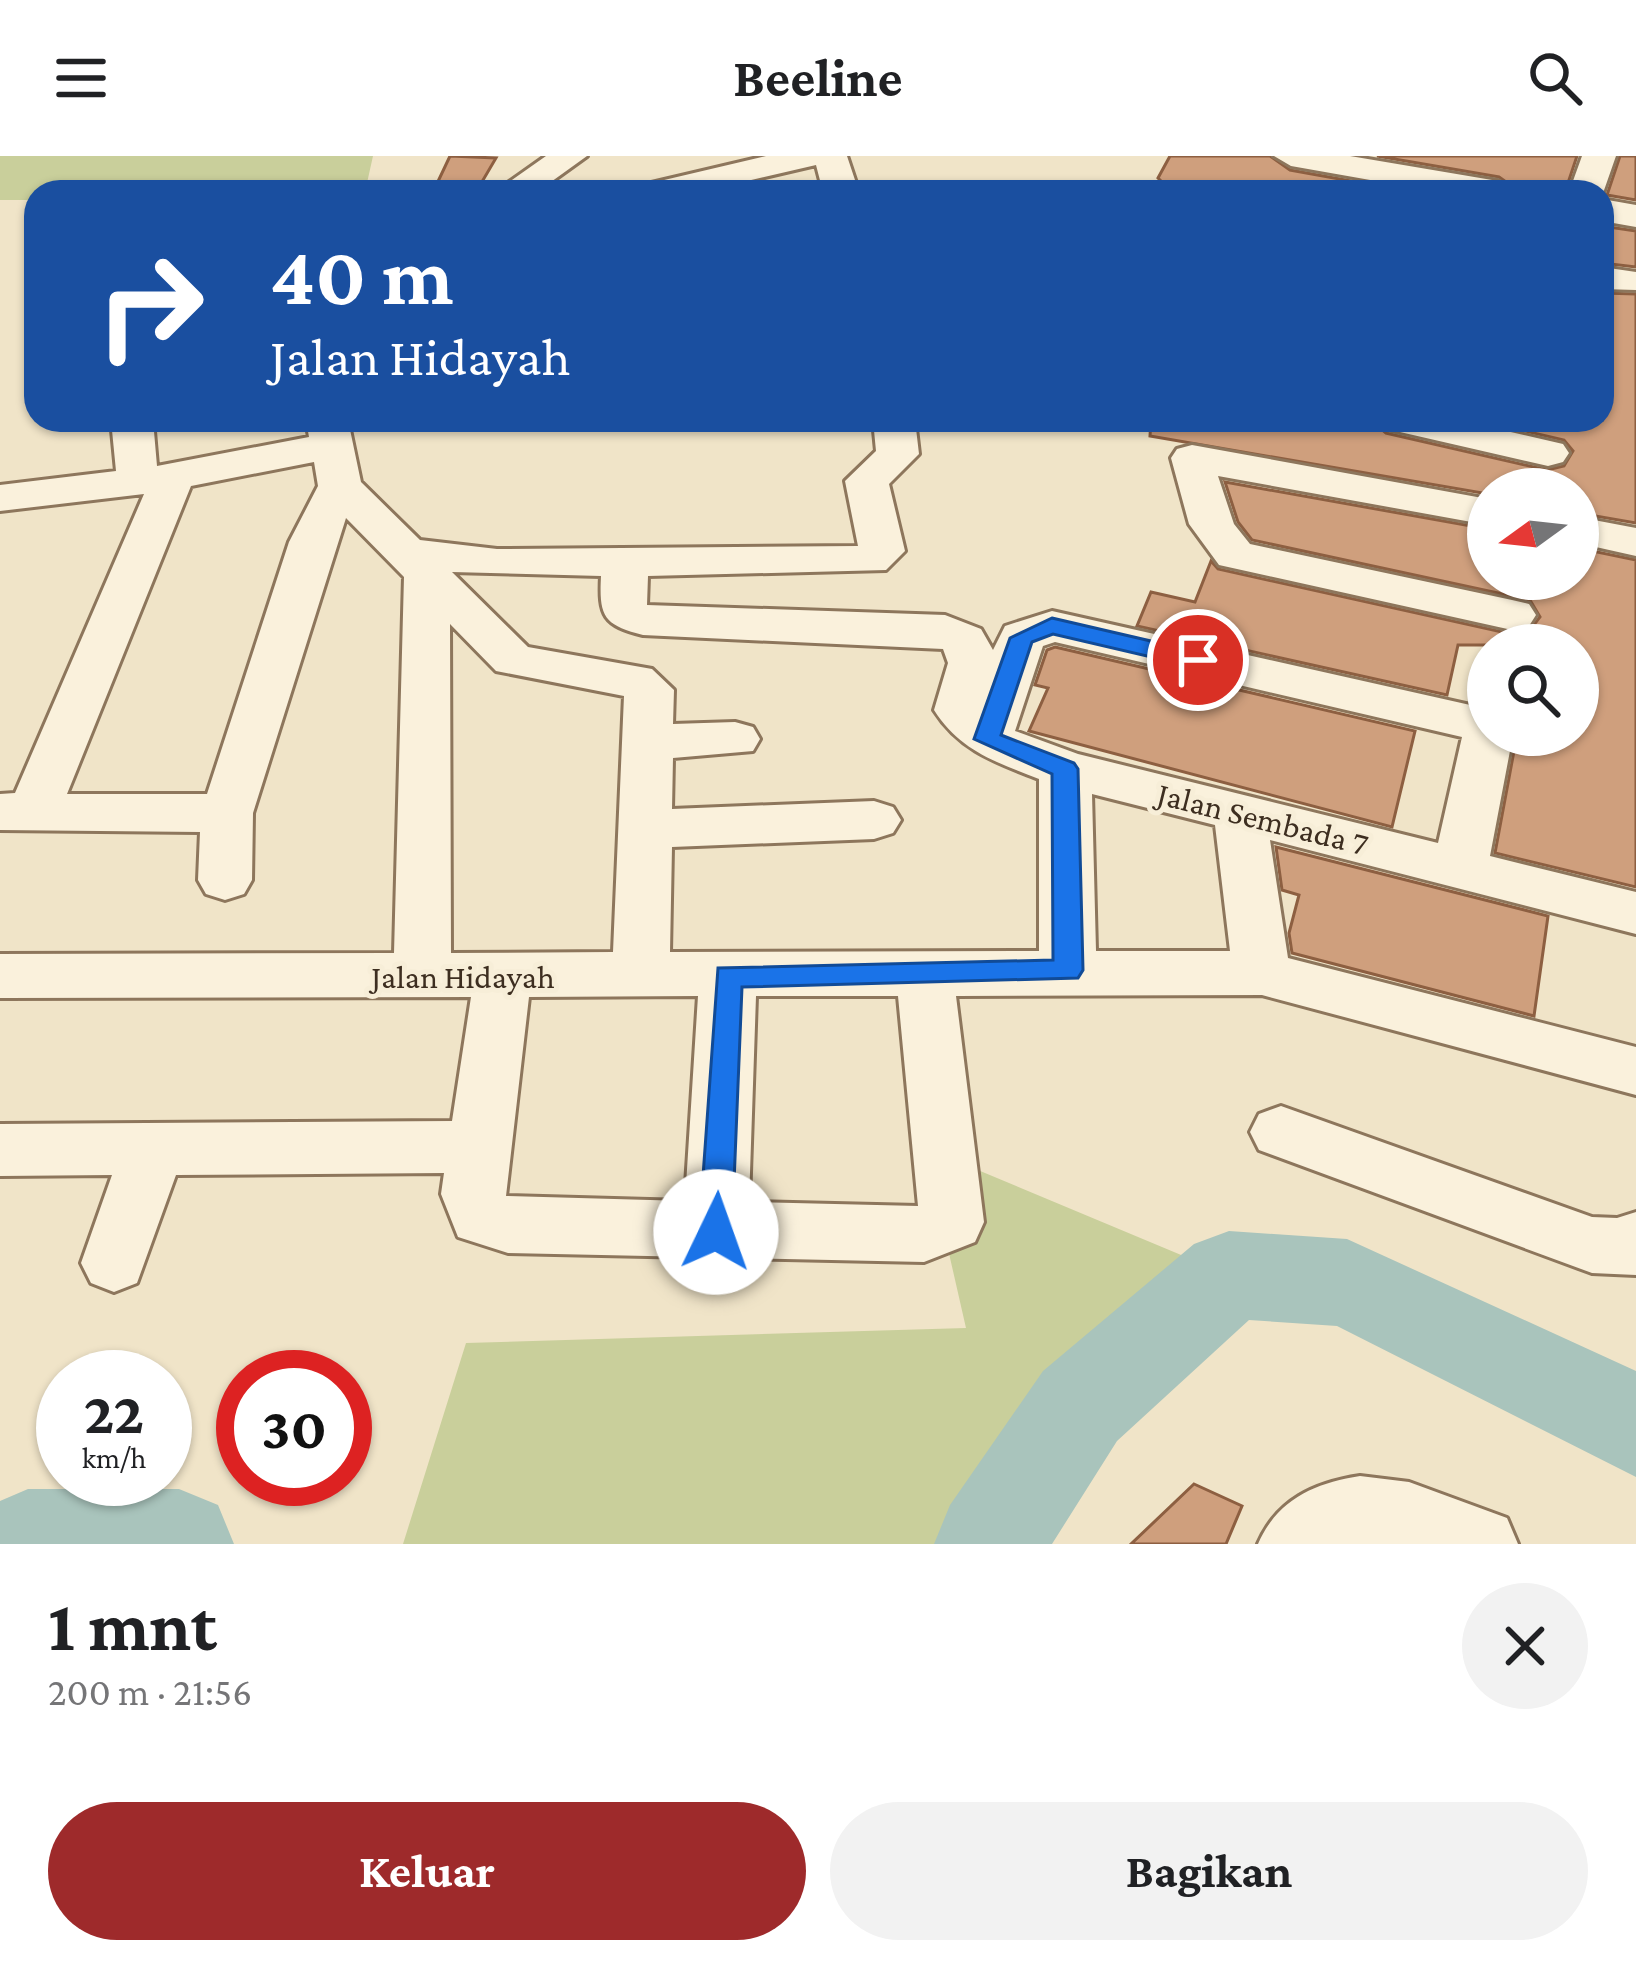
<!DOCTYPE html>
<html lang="id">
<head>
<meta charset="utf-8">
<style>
	:root { --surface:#fff; --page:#f2f2f2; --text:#202124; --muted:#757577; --accent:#9e2a2b }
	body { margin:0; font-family:"Crimson Pro",serif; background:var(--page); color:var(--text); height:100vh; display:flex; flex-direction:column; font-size:45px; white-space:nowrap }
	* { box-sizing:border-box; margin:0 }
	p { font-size:39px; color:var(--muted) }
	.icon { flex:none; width:66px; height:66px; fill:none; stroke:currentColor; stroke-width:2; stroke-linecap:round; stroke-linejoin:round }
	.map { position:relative; height:1388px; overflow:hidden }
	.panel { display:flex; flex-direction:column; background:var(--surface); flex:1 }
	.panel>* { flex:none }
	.top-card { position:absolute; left:24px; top:24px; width:1590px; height:252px; border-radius:36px; box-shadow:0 3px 9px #0004; background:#1a4fa0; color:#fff; overflow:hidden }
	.needle { width:78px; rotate:255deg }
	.buttons { position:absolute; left:1467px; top:312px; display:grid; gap:24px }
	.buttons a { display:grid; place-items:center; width:132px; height:132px; border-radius:50%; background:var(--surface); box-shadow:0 3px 9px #0004; font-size:60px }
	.speed { position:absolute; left:36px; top:1194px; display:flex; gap:24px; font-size:60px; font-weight:700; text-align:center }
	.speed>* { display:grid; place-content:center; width:156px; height:156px; border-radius:50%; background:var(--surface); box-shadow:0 3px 9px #0004; line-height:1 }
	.speed small { font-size:30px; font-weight:400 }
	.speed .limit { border:18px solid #d22; background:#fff; color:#111 }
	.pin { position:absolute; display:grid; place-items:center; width:102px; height:102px; color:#fff; margin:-51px; border:6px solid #fff; border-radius:50%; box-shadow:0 3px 12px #0007 }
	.me { position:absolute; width:132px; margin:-66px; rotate:3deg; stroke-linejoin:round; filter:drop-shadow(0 0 9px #0008) }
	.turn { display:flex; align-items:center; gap:42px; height:252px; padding:0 48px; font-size:54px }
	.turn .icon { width:156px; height:156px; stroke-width:2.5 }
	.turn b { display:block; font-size:84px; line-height:102px }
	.round { display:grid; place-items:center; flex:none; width:126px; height:126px; border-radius:63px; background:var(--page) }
	.headline { display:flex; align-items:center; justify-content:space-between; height:204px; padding:0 48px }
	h1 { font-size:72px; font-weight:700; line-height:90px }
	.button { display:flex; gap:24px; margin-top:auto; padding:24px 48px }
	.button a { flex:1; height:138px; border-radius:72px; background:var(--accent); color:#fff; font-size:48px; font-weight:700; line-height:138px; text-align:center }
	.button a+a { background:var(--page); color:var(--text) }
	header { display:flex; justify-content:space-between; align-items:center; height:156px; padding:0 48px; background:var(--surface); font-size:54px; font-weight:700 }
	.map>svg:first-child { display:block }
</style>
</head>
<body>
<header><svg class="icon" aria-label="menu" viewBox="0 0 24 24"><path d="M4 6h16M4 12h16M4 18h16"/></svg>Beeline<svg class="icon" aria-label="search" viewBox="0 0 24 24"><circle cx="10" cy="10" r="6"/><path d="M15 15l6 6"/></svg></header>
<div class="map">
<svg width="1636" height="1388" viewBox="0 0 1636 1388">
	<rect width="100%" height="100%" fill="#f0e4c8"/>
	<path fill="#c9cf9b" d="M 0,0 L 373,0 L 365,36 L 36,36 L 36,44 L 0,44 Z
		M 925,992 L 1229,1119 L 1080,1250 L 989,1388 L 403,1388 L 466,1187 L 966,1172 Z"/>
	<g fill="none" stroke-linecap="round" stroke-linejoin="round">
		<path fill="#a9c4bc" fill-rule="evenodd" d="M 1229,1075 L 1347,1083 L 1636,1215 L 1636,1321 L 1337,1170 L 1249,1164 L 1117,1285 L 1052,1388 L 934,1388 L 950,1349 L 1043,1215 L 1194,1088 Z
			M 28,1333 L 179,1333 L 218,1349 L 234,1388 L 0,1388 L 0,1345 Z"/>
	</g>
	<path fill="#cf9f7d" stroke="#8d5f41" stroke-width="3" d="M 450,0 L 496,2 L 476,36 L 433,36 Z
		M 1170,0 L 1270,0 L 1290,14 L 1412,36 L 1172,36 L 1158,22 Z
		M 1377,0 L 1577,0 L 1565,36 L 1520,36 L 1499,21 Z
		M 1620,0 L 1636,0 L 1636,44 L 1607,39 Z
		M 1602,70 L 1636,75 L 1636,111 L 1602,107 Z
		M 1602,137 L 1636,138 L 1636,367 L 1578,357 L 1578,333 L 1488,333 L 1488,338 L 1150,280 L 1151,264 L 1371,264 L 1386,277 L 1547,314 L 1564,310 L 1573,295 L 1564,284 L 1478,264 L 1602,264 Z
		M 1225,326 L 1488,373 L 1488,423 L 1578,423 L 1578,392 L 1636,404 L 1636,731 L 1495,697 L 1517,579 L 1578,579 L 1578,489 L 1458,489 L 1447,539 L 1137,470 L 1151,436 L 1195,446 L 1211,405 L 1218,413 L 1511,478 L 1530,474 L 1540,461 L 1530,444 L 1252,384 L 1238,366 Z
		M 1055,491 L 1415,575 L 1392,671 L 1029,575 L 1048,532 L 1035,529 L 1047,494 Z
		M 1276,691 L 1548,760 L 1534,860 L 1292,797 L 1289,777 L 1299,739 L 1282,734 Z
		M 1194,1328 L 1242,1350 L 1226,1388 L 1131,1388 Z"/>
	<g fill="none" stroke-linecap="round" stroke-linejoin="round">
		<defs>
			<path id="minor" d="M 546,0 L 587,0 L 537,36 L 495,36 Z
				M 766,0 L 847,0 L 859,36 L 823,36 L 816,9 L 700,36 L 637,36 L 643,29 Z
				M 1274,0 L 1350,0 L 1498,25 L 1516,36 L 1438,36 L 1291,10 Z
				M 1582,0 L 1616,0 L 1602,40 L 1569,36 Z
				M 1602,43 L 1636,49 L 1636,71 L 1602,65 Z
				M 1602,111 L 1636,116 L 1636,134 L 1602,133 Z
				M 111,264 L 153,264 L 157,310 L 309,281 L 306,264 L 348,264 L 361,326 L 420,384 L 497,393 L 858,390 L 845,325 L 876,295 L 873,264 L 915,264 L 919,298 L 889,328 L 905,395 L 886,414 L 648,420 L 647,449 L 945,459 L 981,473 L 993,494 L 1005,470 L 1052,455 L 1488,553 L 1488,579 L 1513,579 L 1490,700 L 1636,736 L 1636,778 L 1270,684 L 1288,802 L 1636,891 L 1636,939 L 1262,839 L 956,840 L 984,1066 L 975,1086 L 924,1106 L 508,1097 L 458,1081 L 441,1038 L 444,1017 L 176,1019 L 137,1127 L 114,1136 L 91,1127 L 81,1107 L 112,1019 L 0,1020 L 0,968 L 452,965 L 471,841 L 0,842 L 0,798 L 394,797 L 404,421 L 346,362 L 253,657 L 252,724 L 244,738 L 225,744 L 206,738 L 198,724 L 200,676 L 0,674 L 0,638 L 15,637 L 144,338 L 0,355 L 0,329 L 116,315 ZM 314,306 L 318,330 L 289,386 L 207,638 L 67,638 L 191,330 ZM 452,416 L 601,420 C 599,460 603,469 643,479 L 943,493 L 948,507 L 934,554 C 960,595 996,606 1039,623 L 1039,795 L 670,796 L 672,691 L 874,683 L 893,677 L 901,664 L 893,651 L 874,645 L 672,653 L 673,602 L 753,595 L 760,583 L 753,571 L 735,566 L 673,568 L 674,534 L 652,513 L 528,491 ZM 450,468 L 496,515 L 624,540 L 613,796 L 451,797 ZM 1055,486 L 1462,581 L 1438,687 L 1078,598 L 1015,575 L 1043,490 ZM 1092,638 L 1215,669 L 1230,795 L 1096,795 ZM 698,840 L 685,1045 L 506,1040 L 529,841 ZM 756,840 L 898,840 L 918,1050 L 749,1046 Z
				M 1381,264 L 1458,264 L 1563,288 L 1569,297 L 1563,306 L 1548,310 L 1387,273 Z
				M 1192,289 L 1488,343 L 1488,369 L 1218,320 L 1234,368 L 1250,388 L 1512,444 L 1529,448 L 1536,459 L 1529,470 L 1512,474 L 1219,409 L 1189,368 L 1171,302 L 1177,293 Z
				M 1578,361 L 1636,372 L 1636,400 L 1578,387 Z
				M 1281,950 L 1592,1061 L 1617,1062 L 1636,1056 L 1636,1119 L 1592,1117 L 1259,994 L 1250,976 L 1259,958 Z
				M 1360,1320 L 1409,1326 L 1507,1362 L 1518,1388 L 1258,1388 C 1277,1344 1314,1327 1360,1320 Z"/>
		</defs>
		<use href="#minor" stroke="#8d765c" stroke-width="6"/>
		<use href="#minor" fill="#faf1dc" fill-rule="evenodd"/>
	</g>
	<path fill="#1a73e8" stroke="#114b97" stroke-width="3" d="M 1052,462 L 1198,496 L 1210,504 L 1198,512 L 1053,478 L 1032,486 L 1001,579 L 1074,607 L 1078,613 L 1083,814 L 1078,822 L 742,831 L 732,1076 L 727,1086 L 704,1086 L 699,1076 L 718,812 L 1053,804 L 1052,618 L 974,583 L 1010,482 Z"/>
	<g text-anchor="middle" stroke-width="10" stroke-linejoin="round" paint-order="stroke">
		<g font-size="33" fill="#3d2e20" stroke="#f7eed8">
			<text transform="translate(1263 662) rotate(14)" y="12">Jalan Sembada 7</text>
			<text x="463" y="832">Jalan Hidayah</text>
		</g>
	</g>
</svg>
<div class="buttons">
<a><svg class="needle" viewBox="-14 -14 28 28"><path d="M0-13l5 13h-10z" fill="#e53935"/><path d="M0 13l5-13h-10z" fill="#757577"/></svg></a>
<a><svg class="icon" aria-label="search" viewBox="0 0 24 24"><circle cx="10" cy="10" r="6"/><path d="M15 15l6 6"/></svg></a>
</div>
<div class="speed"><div>22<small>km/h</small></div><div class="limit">30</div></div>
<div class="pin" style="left:1198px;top:504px;background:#d93025"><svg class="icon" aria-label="arrive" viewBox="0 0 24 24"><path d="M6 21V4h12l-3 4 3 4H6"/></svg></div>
<svg class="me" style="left:716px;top:1076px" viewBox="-20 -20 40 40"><circle r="19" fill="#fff"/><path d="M0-13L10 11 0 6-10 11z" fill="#1a73e8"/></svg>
<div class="top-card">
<div class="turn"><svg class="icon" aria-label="right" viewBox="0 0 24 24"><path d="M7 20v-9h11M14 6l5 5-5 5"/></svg><div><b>40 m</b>Jalan Hidayah</div></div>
</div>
</div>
<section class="panel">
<div class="headline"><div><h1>1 mnt</h1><p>200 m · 21:56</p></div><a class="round"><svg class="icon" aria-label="close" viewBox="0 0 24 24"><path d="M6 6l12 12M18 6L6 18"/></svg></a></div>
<div class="button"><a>Keluar</a><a>Bagikan</a></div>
</section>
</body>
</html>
